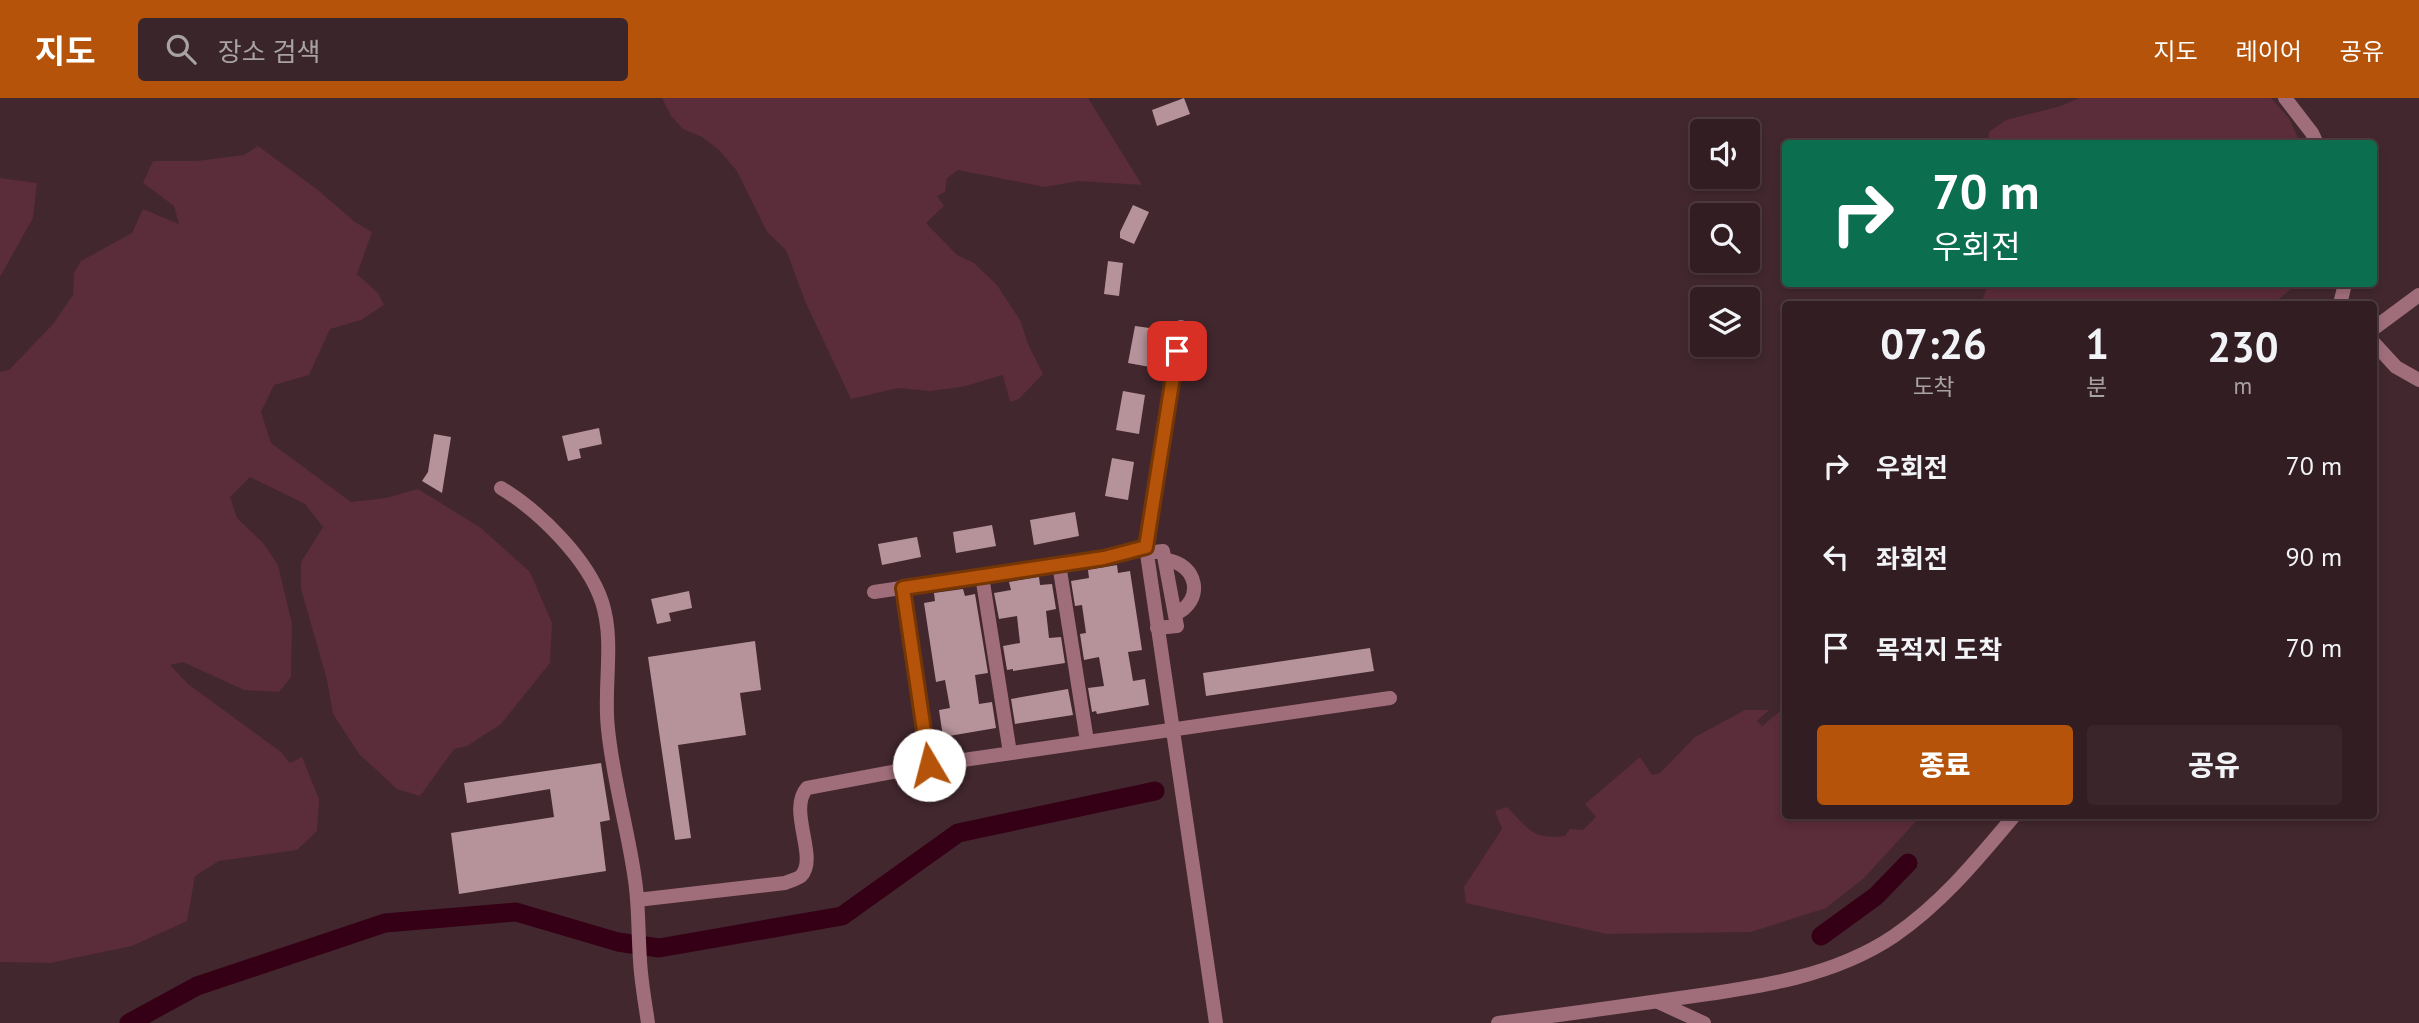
<!DOCTYPE html>
<html lang="ko">
<head>
<meta charset="utf-8">
<style>
	:root { --surface:#321d22; --page:#3a262a; --text:#f1f3f6; --muted:#a8a2a5; --line:#4d3b40; --accent:#b45309 }
	body { margin:0; font-family:"PT Sans","Noto Sans KR",sans-serif; background:var(--page); color:var(--text); height:100vh; display:flex; flex-direction:column; font-size:26px; white-space:nowrap }
	* { box-sizing:border-box; margin:0 }
	p { font-size:23px; color:var(--muted) }
	.icon { flex:none; width:38px; height:38px; fill:none; stroke:currentColor; stroke-width:2; stroke-linecap:round; stroke-linejoin:round }
	.map { position:relative; flex:1; overflow:hidden }
	.sheet { position:absolute; left:1782px; top:203px; width:595px; height:518px; display:flex; flex-direction:column; background:var(--surface); border-radius:7px; box-shadow:0 4px 10px #0003,0 0 0 2px var(--line) }
	.sheet>* { flex:none }
	.guide { position:absolute; left:1782px; top:42px; width:595px; height:147px; border-radius:7px; box-shadow:0 4px 10px #0003,0 0 0 2px var(--line); background:#0b6e4f; color:#fff; overflow:hidden }
	.tools { position:absolute; left:1690px; top:21px; display:grid; gap:14px }
	.tools a { display:grid; place-items:center; width:70px; height:70px; border-radius:7px; background:var(--surface); box-shadow:0 4px 10px #0003,0 0 0 2px var(--line); font-size:35px }
	.pin { position:absolute; display:grid; place-items:center; width:60px; height:60px; color:#fff; margin:-30px; border-radius:14px; box-shadow:0 4px 10px #0006 }
	.me { position:absolute; width:77px; margin:-38px; rotate:352deg; stroke-linejoin:round; filter:drop-shadow(0 0 5px #0008) }
	.turn { display:flex; align-items:center; gap:24px; height:147px; padding:0 35px; font-size:32px }
	.turn .icon { width:91px; height:91px; stroke-width:2.5 }
	.turn b { display:block; font-size:49px; line-height:60px }
	.eta { display:flex; justify-content:space-evenly; align-items:center; height:119px; text-align:center }
	.eta b { font-size:42px; font-weight:800; line-height:49px }
	.primary-button { display:flex; gap:14px; margin-top:auto; padding:14px 35px }
	.primary-button a { flex:1; height:80px; border-radius:7px; background:var(--accent); color:#fff; font-size:28px; font-weight:800; line-height:80px; text-align:center }
	.primary-button a+a { background:var(--page); color:var(--text) }
	ul { padding:0; list-style:none }
	li { display:flex; align-items:center; gap:21px; height:91px; padding:0 35px }
	li div { flex:1 }
	li b { display:block; font-size:26px }
	li em { font-style:normal }
	header { display:flex; align-items:center; gap:42px; box-sizing:border-box; height:98px; padding:0 35px; background:var(--accent); color:#fff }
	header strong { font-size:33px }
	nav { display:flex; gap:38px; margin-inline-start:auto; font-size:24px }
	.search { width:490px; height:63px; background:var(--page); display:flex; align-items:center; gap:18px; box-sizing:border-box; padding:0 24px; border-radius:7px; color:var(--muted); font-size:26px }
	.map>svg:first-child { display:block }
</style>
</head>
<body>
<header>
<strong>지도</strong>
<div class="search"><svg class="icon" aria-label="search" viewBox="0 0 24 24"><circle cx="10" cy="10" r="6"/><path d="M15 15l6 6"/></svg>장소 검색</div>
<nav><a>지도</a><a>레이어</a><a>공유</a></nav>
</header>
<div class="map">
<svg width="2419" height="925" viewBox="0 0 2419 925">
	<rect width="100%" height="100%" fill="#42272e"/>
	<path fill="#5b2c3a" d="M 662,0 L 1088,0 L 1142,87 L 1079,83 L 1045,89 L 958,72 L 947,80 L 945,94 L 937,98 L 944,108 L 926,125 L 957,157 L 974,165 L 997,187 L 1020,222 L 1029,248 L 1043,276 L 1019,301 L 1010,304 L 1003,277 L 962,289 L 930,293 L 898,290 L 851,301 L 805,203 L 786,152 L 767,134 L 737,73 L 719,52 L 702,39 L 683,31 L 671,18 Z
		M 2079,0 L 2271,0 L 2289,20 L 2298,40 L 2293,46 L 1988,45 L 1989,34 L 2006,22 L 2061,8 Z
		M 258,48 L 318,92 L 355,124 L 372,134 L 357,176 L 378,195 L 384,207 L 361,222 L 330,231 L 309,277 L 274,287 L 261,314 L 271,345 L 351,404 L 386,400 L 418,391 L 481,430 L 530,474 L 552,525 L 550,565 L 501,626 L 467,648 L 454,651 L 420,698 L 397,691 L 359,656 L 333,616 L 327,582 L 301,491 L 301,464 L 323,429 L 305,406 L 250,379 L 230,399 L 237,420 L 263,445 L 278,467 L 292,526 L 291,579 L 279,594 L 244,592 L 183,564 L 170,567 L 188,586 L 281,654 L 290,665 L 302,659 L 319,701 L 317,733 L 297,752 L 219,763 L 195,778 L 187,823 L 132,848 L 50,865 L 0,864 L 0,274 L 9,272 L 53,226 L 73,197 L 74,175 L 81,163 L 132,135 L 143,111 L 179,126 L 174,108 L 143,85 L 153,63 L 197,63 L 244,57 Z
		M 0,80 L 37,85 L 33,120 L 0,179 Z
		M 1988,186 L 2297,186 L 2273,206 L 1981,206 Z
		M 1785,609 L 1785,718 L 1921,718 L 1864,780 L 1826,810 L 1751,834 L 1607,836 L 1466,805 L 1464,789 L 1502,731 L 1495,713 L 1507,709 C 1528,730 1532,742 1565,738 L 1570,731 L 1583,732 L 1596,719 L 1585,706 L 1640,659 L 1652,677 L 1660,675 L 1695,639 L 1745,612 L 1769,612 L 1757,623 L 1762,628 Z"/>
	<g fill="none" stroke-linecap="round" stroke-linejoin="round">
		<path stroke="#350015" stroke-width="19" d="M 1821,838 L 1876,798 L 1908,765
			M 129,925 L 197,888 L 385,825 L 516,814 L 618,844 L 659,850 L 842,818 L 958,735 L 1155,693"/>
	</g>
	<path fill="#b6939b" d="M 1184,0 L 1190,16 L 1157,28 L 1152,12 Z
		M 1133,107 L 1149,114 L 1134,146 L 1120,140 L 1120,134 Z
		M 1108,163 L 1123,165 L 1119,198 L 1104,196 Z
		M 1135,228 L 1157,231 L 1150,269 L 1128,265 Z
		M 1123,293 L 1145,297 L 1139,336 L 1116,332 Z
		M 599,330 L 602,346 L 579,351 L 581,360 L 568,363 L 562,338 Z
		M 434,336 L 451,339 L 442,395 L 422,383 L 428,374 Z
		M 1112,360 L 1134,364 L 1128,402 L 1105,398 Z
		M 1075,414 L 1079,438 L 1034,447 L 1030,422 Z
		M 992,427 L 996,448 L 956,455 L 953,434 Z
		M 917,439 L 921,459 L 882,467 L 878,446 Z
		M 1117,467 L 1118,475 L 1130,473 L 1142,552 L 1128,554 L 1133,583 L 1145,581 L 1149,607 L 1097,616 L 1096,613 L 1092,614 L 1088,590 L 1104,588 L 1099,559 L 1084,562 L 1080,536 L 1086,535 L 1082,507 L 1075,508 L 1071,483 L 1089,480 L 1088,472 Z
		M 1039,479 L 1040,487 L 1052,486 L 1056,511 L 1046,513 L 1049,540 L 1061,539 L 1065,565 L 1013,573 L 1013,571 L 1007,572 L 1003,548 L 1020,545 L 1017,518 L 999,521 L 994,495 L 1011,492 L 1009,484 Z
		M 963,491 L 965,498 L 975,496 L 988,575 L 975,577 L 979,606 L 992,604 L 996,630 L 943,639 L 939,612 L 950,610 L 945,582 L 936,584 L 924,505 L 935,503 L 934,495 Z
		M 689,493 L 692,510 L 669,515 L 671,523 L 657,526 L 651,501 Z
		M 755,543 L 761,592 L 740,595 L 746,637 L 678,647 L 691,740 L 675,742 L 648,559 Z
		M 1370,550 L 1374,573 L 1206,598 L 1203,575 Z
		M 1068,591 L 1073,617 L 1015,626 L 1011,601 Z
		M 601,665 L 610,722 L 600,724 L 606,773 L 459,796 L 451,735 L 554,719 L 550,691 L 467,705 L 464,685 Z"/>
	<g fill="none" stroke-linecap="round" stroke-linejoin="round">
		<path stroke="#a06e7b" stroke-width="14" d="M 2285,0 L 2312,35 L 2317,46
			M 2340,206 L 2345,186
			M 1181,229 L 1146,449 L 1216,925
			M 2373,244 L 2396,269 L 2419,282
			M 501,390 C 539,413 588,461 602,504 C 615,544 603,589 608,631 C 613,682 628,731 635,782 C 639,809 638,835 640,862 C 641,883 645,904 648,925
			M 1146,455 L 1163,453 L 1177,528 L 1157,530
			M 1165,462 C 1198,465 1205,503 1175,516
			M 1059,466 L 1087,643
			M 982,478 L 1010,655
			M 903,490 L 929,667
			M 874,494 L 1104,460 L 1146,449
			M 637,802 L 785,785 C 790,783 797,781 801,778 C 819,760 787,712 807,690 L 929,667 L 1390,600
			M 1658,904 L 1704,925"/>
		<path stroke="#a06e7b" stroke-width="14" d="M 2373,231 L 2419,197
			M 1498,925 C 1561,917 1624,908 1687,899 C 1759,889 1833,879 1894,838 C 1942,805 1977,762 2014,718"/>
	</g>
	<g fill="none" stroke-linecap="round" stroke-linejoin="round">
		<defs>
			<path id="route" d="M 929,667 L 903,490 L 1104,460 L 1146,449 L 1177,253"/>
		</defs>
		<use href="#route" stroke="#753606" stroke-width="18"/>
		<use href="#route" stroke="#b45309" stroke-width="12"/>
	</g>
</svg>
<div class="tools">
<a><svg class="icon" aria-label="sound" viewBox="0 0 24 24"><path d="M4 9h4l5-4v14l-5-4H4zM17 9q2 3 0 6"/></svg></a>
<a><svg class="icon" aria-label="search" viewBox="0 0 24 24"><circle cx="10" cy="10" r="6"/><path d="M15 15l6 6"/></svg></a>
<a><svg class="icon" aria-label="layers" viewBox="0 0 24 24"><path d="M12 4l9 5-9 5-9-5zM3 14l9 5 9-5"/></svg></a>
</div>
<div class="pin" style="left:1177px;top:253px;background:#d93025"><svg class="icon" aria-label="arrive" viewBox="0 0 24 24"><path d="M6 21V4h12l-3 4 3 4H6"/></svg></div>
<svg class="me" style="left:929px;top:667px" viewBox="-20 -20 40 40"><circle r="19" fill="#fff"/><path d="M0-13L10 11 0 6-10 11z" fill="#b45309"/></svg>
<div class="guide">
<div class="turn"><svg class="icon" aria-label="right" viewBox="0 0 24 24"><path d="M7 20v-9h11M14 6l5 5-5 5"/></svg><div><b>70 m</b>우회전</div></div>
</div>
<section class="sheet">
<div class="eta">
<div><b>07:26</b><p>도착</p></div>
<div><b>1</b><p>분</p></div>
<div><b>230</b><p>m</p></div>
</div>
<ul>
<li><svg class="icon" aria-label="right" viewBox="0 0 24 24"><path d="M7 20v-9h11M14 6l5 5-5 5"/></svg><div><b>우회전</b></div><em>70 m</em></li>
<li><svg class="icon" aria-label="left" viewBox="0 0 24 24"><path d="M17 20v-9H6M10 6l-5 5 5 5"/></svg><div><b>좌회전</b></div><em>90 m</em></li>
<li><svg class="icon" aria-label="arrive" viewBox="0 0 24 24"><path d="M6 21V4h12l-3 4 3 4H6"/></svg><div><b>목적지 도착</b></div><em>70 m</em></li>
</ul>
<div class="primary-button"><a>종료</a><a>공유</a></div>
</section>
</div>
</body>
</html>
